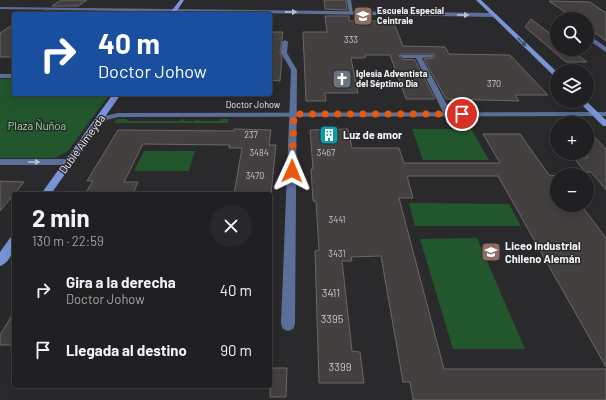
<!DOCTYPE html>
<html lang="es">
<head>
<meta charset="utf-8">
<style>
	:root { --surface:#201f21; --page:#28272a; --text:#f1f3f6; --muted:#a2a2a5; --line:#3d3d3f }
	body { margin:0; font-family:Barlow,sans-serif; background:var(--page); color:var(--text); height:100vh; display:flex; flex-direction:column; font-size:15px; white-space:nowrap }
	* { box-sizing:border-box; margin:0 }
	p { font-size:13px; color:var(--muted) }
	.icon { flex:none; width:22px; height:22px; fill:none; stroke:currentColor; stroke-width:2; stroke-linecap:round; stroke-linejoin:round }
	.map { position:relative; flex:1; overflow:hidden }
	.drawer { position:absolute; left:12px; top:192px; width:260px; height:196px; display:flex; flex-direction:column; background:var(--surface); border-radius:4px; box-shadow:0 4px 16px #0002,0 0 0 1px var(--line) }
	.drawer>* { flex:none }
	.hud { position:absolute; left:12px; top:12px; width:260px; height:84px; border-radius:4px; box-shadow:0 4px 16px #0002,0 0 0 1px var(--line); background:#1a4fa0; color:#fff; overflow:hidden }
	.fabs { position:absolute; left:550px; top:12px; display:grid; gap:8px }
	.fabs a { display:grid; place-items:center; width:44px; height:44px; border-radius:50%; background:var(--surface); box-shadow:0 4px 16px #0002,0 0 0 1px var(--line); font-size:20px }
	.pin { position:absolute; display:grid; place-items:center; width:34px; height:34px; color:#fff; margin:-17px; border:2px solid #fff; border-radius:50%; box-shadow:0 1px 4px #0007 }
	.me { position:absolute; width:44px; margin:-22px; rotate:1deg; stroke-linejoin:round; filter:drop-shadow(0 0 3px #0008) }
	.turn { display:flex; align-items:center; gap:14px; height:84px; padding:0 20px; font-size:18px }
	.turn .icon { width:52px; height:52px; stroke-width:2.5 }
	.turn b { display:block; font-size:28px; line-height:34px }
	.round { display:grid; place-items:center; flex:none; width:42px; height:42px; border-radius:21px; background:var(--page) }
	.headline { display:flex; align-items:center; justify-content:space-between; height:68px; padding:0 20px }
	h1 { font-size:24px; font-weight:700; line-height:30px }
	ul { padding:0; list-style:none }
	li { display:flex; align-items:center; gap:12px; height:60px; padding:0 20px }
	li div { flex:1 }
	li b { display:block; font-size:15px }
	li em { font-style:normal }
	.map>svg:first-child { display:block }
</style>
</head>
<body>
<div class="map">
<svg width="606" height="400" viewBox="0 0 606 400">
	<rect width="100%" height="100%" fill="#2a292c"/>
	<path fill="#22562c" d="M 0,79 L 14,79 L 14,94 L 110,94 L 68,151 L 55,158 L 0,158 Z
		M 117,119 L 126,119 L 128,121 L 180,121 L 183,119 L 185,121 L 195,121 L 198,119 L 199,121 L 218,121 L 222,119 L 229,119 L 228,123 L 114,123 Z
		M 412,129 L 471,129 L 489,160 L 423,160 Z
		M 144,151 L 195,151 L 189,171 L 134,171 Z
		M 409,203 L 509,204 L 521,226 L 415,226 Z
		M 477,238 L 525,349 L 453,349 L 420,239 Z"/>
	<path fill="#43403f" stroke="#6b6866" d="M 61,0 L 87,0 L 78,6 L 52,6 Z
		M 324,0 L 346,0 L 347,10 L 325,9 Z
		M 549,1 L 590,2 L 606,13 L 606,41 L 587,27 L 587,19 L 575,19 Z
		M 44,11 L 71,12 L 68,14 L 40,14 Z
		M 325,16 L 349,16 L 349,21 L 393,21 L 403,46 L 445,47 L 449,54 L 510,55 L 548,95 L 515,95 L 519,101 L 446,99 L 424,59 L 434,58 L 434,54 L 401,54 L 399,56 L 402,59 L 415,60 L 435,99 L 406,99 L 390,55 L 365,55 L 366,57 L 362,58 L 351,58 L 358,93 L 325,93 L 326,101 L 306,101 L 303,32 L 327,32 Z
		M 531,19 L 557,39 L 557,49 L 570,49 L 587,62 L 566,62 L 525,27 Z
		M 14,24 L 14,57 L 0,57 L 0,33 Z
		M 270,32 L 283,32 L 280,53 L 282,57 L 280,81 L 270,80 Z
		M 234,129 L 271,130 L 269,145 L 276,145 L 271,194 L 234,194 L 242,148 L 229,148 L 230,145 L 143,144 L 124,182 L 138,182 L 133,194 L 85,194 L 93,181 L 87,181 L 118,130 L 234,131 Z
		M 348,129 L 352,148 L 399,148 L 404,163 L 500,163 L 483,134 L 520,134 L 549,175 L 557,176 L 557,205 L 581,205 L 606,238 L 606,367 L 498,176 L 407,176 L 413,198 L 399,198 L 444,369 L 606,369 L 606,400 L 413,400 L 410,382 L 403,382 L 381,256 L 351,257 L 352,261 L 342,261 L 352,351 L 360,352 L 364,383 L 319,383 L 315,251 L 319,250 L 316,201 L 313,201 L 311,169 L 313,169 L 310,130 Z
		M 587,129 L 606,149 L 606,190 L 591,172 L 585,172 L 574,158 L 587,158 Z
		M 0,181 L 24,182 L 0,211 Z
		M 14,312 L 14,345 L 0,345 L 0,335 Z
		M 270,368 L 287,368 L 286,397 L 270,397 Z"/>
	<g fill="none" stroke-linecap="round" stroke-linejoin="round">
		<path fill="#5c6f99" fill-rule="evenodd" d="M 347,0 L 351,0 L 353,14 L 349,13 Z
			M 587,34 L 606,47 L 606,52 L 587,39 Z
			M 285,40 L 288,42 L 287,53 L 297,70 L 295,324 L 293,329 L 288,331 L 283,329 L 281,324 L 291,70 L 281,53 L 282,42 Z
			M 401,55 L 433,55 L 433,57 L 422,58 L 452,114 L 451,116 L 448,116 L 444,114 L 416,58 L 403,58 L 400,56 Z
			M 0,74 L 14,74 L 14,78 L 0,78 Z
			M 0,159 L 69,159 L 73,162 L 69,165 L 0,165 Z"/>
		<path fill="#5c6f99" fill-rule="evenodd" d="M 0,7 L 494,13 L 497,15 L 494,17 L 0,9 Z
			M 606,112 L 606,116 L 118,117 L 99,122 L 95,120 L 96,118 L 118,113 Z"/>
		<path fill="#7895d8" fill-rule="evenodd" d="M 180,0 L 184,0 L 175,14 L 169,14 Z
			M 476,0 L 481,0 L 557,72 L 557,78 L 555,77 Z
			M 113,94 L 121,94 L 51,194 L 41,194 Z
			M 578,101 L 586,101 L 606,120 L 606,126 L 603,126 Z
			M 14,236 C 14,247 12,262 0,266 L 0,252 L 10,238 Z"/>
	</g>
	<defs><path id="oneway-solid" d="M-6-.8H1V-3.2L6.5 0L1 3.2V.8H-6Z"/></defs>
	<g fill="#b7bed0">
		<use href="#oneway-solid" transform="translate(291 12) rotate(1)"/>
		<use href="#oneway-solid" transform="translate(463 15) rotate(1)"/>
		<use href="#oneway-solid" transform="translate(34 162)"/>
	</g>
	<use fill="#454f68" href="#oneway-solid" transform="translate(522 42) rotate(44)"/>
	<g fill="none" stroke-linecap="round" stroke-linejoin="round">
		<path stroke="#ea580c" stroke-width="7" stroke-dasharray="0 12.6" d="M 292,171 L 294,114 L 462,114"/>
	</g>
	<defs>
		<symbol id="school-square" viewBox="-11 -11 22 22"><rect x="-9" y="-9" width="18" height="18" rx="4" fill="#8d6e63" stroke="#2a292c"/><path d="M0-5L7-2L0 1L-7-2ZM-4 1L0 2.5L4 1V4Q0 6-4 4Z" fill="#fff"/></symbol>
		<symbol id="church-square" viewBox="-11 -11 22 22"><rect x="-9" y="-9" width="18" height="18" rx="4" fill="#6b7280" stroke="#2a292c"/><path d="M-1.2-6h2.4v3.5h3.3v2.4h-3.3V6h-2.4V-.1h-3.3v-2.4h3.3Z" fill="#fff"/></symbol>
		<symbol id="building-square" viewBox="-11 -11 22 22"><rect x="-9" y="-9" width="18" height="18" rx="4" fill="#0f9aa8" stroke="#2a292c"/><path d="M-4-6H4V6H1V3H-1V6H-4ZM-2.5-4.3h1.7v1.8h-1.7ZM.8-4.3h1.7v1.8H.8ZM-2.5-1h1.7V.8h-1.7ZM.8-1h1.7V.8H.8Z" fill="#fff"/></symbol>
	</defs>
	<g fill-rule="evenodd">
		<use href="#school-square" x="352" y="5" width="22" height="22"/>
		<use href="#church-square" x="331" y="68" width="22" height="22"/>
		<use href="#building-square" x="318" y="124" width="22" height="22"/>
		<use href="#school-square" x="480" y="241" width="22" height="22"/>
	</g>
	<g text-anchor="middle" stroke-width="3" stroke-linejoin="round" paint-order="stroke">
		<g font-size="9" font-weight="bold" fill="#f4f3f5" stroke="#2a292c" text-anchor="start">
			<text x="377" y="14">Escuela Especial<tspan x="377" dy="10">Ceintrale</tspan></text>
			<text x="356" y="77">Iglesia Adventista<tspan x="356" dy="10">del Séptimo Día</tspan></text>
		</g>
		<g font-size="9" fill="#c8c6c8">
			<text x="351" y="43">333</text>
			<text x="494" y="87">370</text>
			<text x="251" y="138">237</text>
			<text x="259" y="156">3484</text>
			<text x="326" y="156">3467</text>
			<text x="255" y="179">3470</text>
			<text x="337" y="223">3441</text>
			<text x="337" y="257">3431</text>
		</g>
		<g font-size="9" fill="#f4f3f5" stroke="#2a292c">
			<text x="253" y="108">Doctor Johow</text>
		</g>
		<g font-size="11" fill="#93e39d" stroke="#2a292c">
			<text x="37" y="130">Plaza Ñuñoa</text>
		</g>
		<g font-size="11" font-weight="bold" fill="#f4f3f5" stroke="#2a292c" text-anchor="start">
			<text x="343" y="139">Luz de amor</text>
			<text x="505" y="250">Liceo Industrial<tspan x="505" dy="13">Chileno Alemán</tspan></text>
		</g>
		<g font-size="11" fill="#f4f3f5" stroke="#2a292c">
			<text transform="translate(82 144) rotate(-54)" y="4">Dublé Almeyda</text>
		</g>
		<g font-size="11" fill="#c8c6c8">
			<text x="331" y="297">3411</text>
			<text x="332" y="323">3395</text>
			<text x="340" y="371">3399</text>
		</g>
	</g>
</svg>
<div class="fabs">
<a><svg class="icon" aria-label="search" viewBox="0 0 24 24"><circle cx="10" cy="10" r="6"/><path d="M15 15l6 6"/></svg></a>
<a><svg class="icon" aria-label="layers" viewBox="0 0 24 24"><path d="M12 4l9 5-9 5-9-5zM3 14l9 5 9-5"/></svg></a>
<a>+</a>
<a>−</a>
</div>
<div class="pin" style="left:462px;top:114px;background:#d93025"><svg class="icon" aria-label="arrive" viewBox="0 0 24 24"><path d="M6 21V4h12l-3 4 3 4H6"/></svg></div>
<svg class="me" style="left:292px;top:171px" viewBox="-20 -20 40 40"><path d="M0-17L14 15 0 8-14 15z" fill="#ea580c" stroke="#fff" stroke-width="4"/></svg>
<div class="hud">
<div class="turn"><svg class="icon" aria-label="right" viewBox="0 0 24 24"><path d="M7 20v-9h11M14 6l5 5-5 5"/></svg><div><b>40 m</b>Doctor Johow</div></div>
</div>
<section class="drawer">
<div class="headline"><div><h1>2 min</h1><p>130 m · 22:59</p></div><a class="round"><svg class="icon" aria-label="close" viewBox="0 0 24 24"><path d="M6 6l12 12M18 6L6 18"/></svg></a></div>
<ul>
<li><svg class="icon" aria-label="right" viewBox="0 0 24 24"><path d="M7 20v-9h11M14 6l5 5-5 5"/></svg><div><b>Gira a la derecha</b><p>Doctor Johow</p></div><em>40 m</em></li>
<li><svg class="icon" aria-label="arrive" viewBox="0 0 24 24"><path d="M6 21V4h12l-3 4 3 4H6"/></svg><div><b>Llegada al destino</b></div><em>90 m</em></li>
</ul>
</section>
</div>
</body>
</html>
